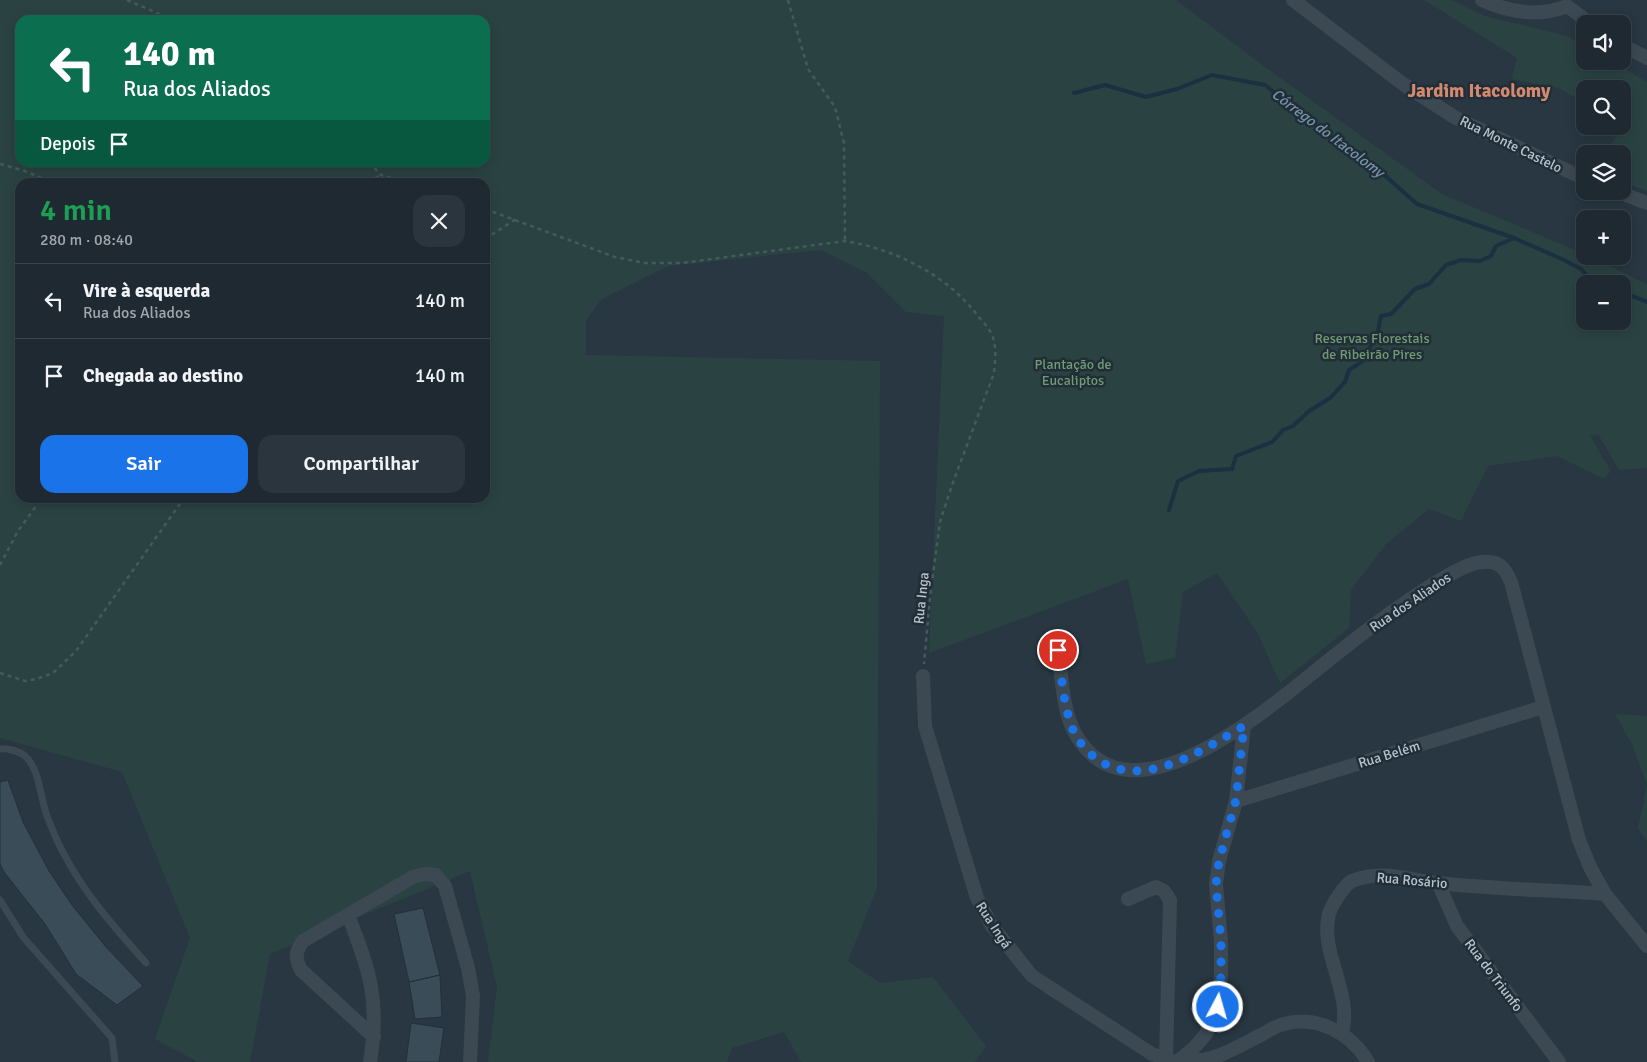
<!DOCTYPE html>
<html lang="pt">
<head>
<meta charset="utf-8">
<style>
	:root { --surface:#1e2932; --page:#2b353e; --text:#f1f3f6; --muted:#a1a6ac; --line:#3c454d; --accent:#1a73e8 }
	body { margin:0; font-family:Signika,sans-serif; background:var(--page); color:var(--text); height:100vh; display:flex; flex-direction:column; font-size:19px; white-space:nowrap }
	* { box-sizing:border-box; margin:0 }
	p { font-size:16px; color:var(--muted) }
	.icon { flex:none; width:28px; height:28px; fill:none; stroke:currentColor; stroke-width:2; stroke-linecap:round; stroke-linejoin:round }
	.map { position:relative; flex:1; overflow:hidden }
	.side { position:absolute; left:15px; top:178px; width:475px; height:325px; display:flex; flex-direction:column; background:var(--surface); border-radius:15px; box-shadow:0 2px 12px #0003,0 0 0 1px var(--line) }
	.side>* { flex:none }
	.guide { position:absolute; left:15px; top:15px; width:475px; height:152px; border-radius:15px; box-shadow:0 2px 12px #0003,0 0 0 1px var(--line); background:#0b6e4f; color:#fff; overflow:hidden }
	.controls { position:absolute; left:1576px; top:15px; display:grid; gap:10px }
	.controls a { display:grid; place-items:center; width:55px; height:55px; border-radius:10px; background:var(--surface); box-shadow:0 2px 12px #0003,0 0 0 1px var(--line); font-size:25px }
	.pin { position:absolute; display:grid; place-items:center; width:42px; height:42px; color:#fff; margin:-21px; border:2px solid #fff; border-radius:50%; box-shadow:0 1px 5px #0007 }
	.me { position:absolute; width:55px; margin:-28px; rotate:6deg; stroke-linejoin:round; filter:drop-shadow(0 0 4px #0008) }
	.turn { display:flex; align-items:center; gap:18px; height:105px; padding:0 25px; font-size:22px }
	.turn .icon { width:65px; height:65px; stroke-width:2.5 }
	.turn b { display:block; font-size:35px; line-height:42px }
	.then { display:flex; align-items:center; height:48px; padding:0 25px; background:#0003; gap:10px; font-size:19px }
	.round { display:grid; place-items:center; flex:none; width:52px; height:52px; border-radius:15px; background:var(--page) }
	.overview { display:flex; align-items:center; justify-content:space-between; height:85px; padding:0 25px }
	h1 { font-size:30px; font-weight:600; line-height:38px; color:#1e9e55 }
	.button { display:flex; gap:10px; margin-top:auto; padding:10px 25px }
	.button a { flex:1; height:58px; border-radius:15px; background:var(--accent); color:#fff; font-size:20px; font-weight:600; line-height:58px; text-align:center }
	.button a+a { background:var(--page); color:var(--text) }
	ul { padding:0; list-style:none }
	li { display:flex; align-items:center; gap:15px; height:75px; padding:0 25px; border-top:1px solid var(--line) }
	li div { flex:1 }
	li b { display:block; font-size:19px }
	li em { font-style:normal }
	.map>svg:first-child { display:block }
</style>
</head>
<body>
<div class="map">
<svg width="1647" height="1062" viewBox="0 0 1647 1062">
	<rect width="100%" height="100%" fill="#283742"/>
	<path fill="#2a4342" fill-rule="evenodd" d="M 0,0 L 1176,0 L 1265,67 L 1442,194 L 1585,254 L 1585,256 L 1591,257 L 1647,284 L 1647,468 L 1619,470 L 1598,434 L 1590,436 L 1611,471 L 1604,479 L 1557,456 L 1488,466 L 1461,521 L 1429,509 L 1387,543 L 1351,590 L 1349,628 L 1280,683 L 1257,632 L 1217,573 L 1183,592 L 1175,658 L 1146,664 L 1128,579 L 929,653 L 944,316 L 906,312 L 867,273 L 821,250 L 668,266 L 600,300 L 586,321 L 586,355 L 880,361 L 877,888 L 848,961 L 880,983 L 933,977 L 986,1046 L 975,1062 L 801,1062 L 784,1032 L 732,1048 L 727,1062 L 488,1062 L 497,987 L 470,871 L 270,954 L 250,1062 L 198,1062 L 155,1039 L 190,938 L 122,772 L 0,738 ZM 20,20 L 485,20 L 485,162 L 20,162 ZM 20,182 L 485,182 L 485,498 L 20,498 ZM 1585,284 L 1622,284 L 1622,321 L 1585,321 Z
		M 1424,0 L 1451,0 L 1485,16 L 1567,36 L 1585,47 L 1585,61 L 1611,61 L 1647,82 L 1647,191 L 1623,182 L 1622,154 L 1606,154 L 1622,126 L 1622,89 L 1585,89 L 1585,104 L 1559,88 L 1512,79 L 1517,58 Z
		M 1615,714 L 1647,716 L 1647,842 L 1638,828 L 1647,785 L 1632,744 Z"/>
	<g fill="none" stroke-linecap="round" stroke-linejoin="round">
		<path stroke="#1b3040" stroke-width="4" d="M 1074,93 L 1105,85 L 1146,97 L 1177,89 L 1212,75 L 1265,85 L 1330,137 L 1373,165 L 1417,204 L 1514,238
			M 1622,292 L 1647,302
			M 1169,510 L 1178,481 L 1199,471 L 1232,469 L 1236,456 L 1272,442 L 1283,430 L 1293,426 L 1309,411 L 1330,398 L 1345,382 L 1349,370 L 1363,361 L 1378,331 L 1381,316 L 1391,314 L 1415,289 L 1429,284 L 1446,265 L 1461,260 L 1480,261 L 1491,256 L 1496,246 L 1514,238 L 1564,260 L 1581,269 L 1595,284"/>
	</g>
	<path fill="#3a4c58" stroke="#233039" d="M 8,780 L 23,822 L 49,871 L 72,905 L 106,947 L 143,986 L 117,1005 L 76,974 L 45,924 L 4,872 L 0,864 L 0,782 Z
		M 423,908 L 440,975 L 409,982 L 394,914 Z
		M 440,975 L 442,1017 L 415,1019 L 409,982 Z
		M 411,1023 L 444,1028 L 439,1062 L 406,1062 Z"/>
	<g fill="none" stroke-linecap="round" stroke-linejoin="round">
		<path stroke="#435b59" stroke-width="2.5" stroke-dasharray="4 4" stroke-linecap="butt" d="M 127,0 L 173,20
			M 788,0 L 808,69 L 835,107 L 844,143 L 845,241
			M 369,162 L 381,175 L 404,182
			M 0,164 L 25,171 L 51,182
			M 368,182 L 381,175
			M 485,209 L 615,257 L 645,263 L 682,263 L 845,241 C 895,249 947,275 978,316 C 983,322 989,328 992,335 C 997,347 995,360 994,373 L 952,485 L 940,522 L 930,597 L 924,664
			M 485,239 L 516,219
			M 0,565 L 18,531 L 42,498
			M 0,673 L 25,681 L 37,679 L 53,673 L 76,651 L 184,498"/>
		<path stroke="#3c4952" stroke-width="7" d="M 0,749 C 7,748 19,751 25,756 C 40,769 40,798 47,816 C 52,829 57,842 64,854 C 85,895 116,929 146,963
			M 0,900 L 23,937 L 112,1038 L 115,1062"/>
		<path stroke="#3c4952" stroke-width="14" d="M 1293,0 L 1403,84 L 1456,118 L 1585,179
			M 1482,0 C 1509,12 1538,18 1567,6 L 1591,24
			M 1622,45 L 1647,58
			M 1615,191 L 1647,203
			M 1058,650 C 1062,676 1062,711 1076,735 C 1134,833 1279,699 1334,656 C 1366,630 1400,605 1435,583 C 1451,574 1475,557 1495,563 C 1504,566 1507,574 1511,582 L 1579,840 L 1590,867 L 1605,894 L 1647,946
			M 923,676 L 925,726 L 977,898 L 992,926 L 1032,976 L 1152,1054 L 1175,1062
			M 1236,801 L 1543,707
			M 1438,883 L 1457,926 L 1559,1062
			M 1128,899 L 1156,887 L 1164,891 L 1170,900 L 1166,1060
			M 348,915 C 370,971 380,1001 370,1062
			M 1342,1033 C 1353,992 1319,953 1329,914 C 1331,906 1345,884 1352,881 C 1381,869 1409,880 1438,883 C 1493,889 1549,890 1605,894
			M 374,1037 L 301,970 C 295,958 295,952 303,941 L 413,877 L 425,874 L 436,875 L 445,886 L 468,968 L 473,996 L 470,1062
			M 1177,1062 L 1194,1048 L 1206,1034 L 1218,1007 L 1221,975 L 1221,941 L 1216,884 L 1219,861 L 1236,801 L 1244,726
			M 1185,1062 C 1215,1061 1234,1049 1259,1036 C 1267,1032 1275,1026 1284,1024 C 1317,1015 1351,1033 1368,1062"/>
	</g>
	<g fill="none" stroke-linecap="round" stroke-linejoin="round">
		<path stroke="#1a73e8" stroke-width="9" stroke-dasharray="0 16.2" d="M 1058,650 C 1062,677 1063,707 1074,732 C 1078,741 1086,750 1093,756 C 1140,794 1202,750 1244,726 L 1236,800 L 1219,861 L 1216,884 L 1221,941 L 1221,975 L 1218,1007"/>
	</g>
	<g text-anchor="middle" stroke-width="5" stroke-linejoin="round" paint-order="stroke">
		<g font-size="14" fill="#b9c3cb" stroke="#212e37">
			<text transform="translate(1511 144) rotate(26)" y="5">Rua Monte Castelo</text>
			<text transform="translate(921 598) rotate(-84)" y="5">Rua Inga</text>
			<text transform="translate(1410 602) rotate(-34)" y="5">Rua dos Aliados</text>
			<text transform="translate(1389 754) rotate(-17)" y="5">Rua Belém</text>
			<text transform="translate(1412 880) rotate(5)" y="5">Rua Rosário</text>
			<text transform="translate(994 925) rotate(57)" y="5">Rua Ingá</text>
			<text transform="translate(1494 975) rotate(53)" y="5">Rua do Triunfo</text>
		</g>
		<g font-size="14" fill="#729b74" stroke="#212e37">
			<text x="1372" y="343">Reservas Florestais<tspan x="1372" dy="16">de Ribeirão Pires</tspan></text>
			<text x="1073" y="369">Plantação de<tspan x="1073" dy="16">Eucaliptos</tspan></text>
		</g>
		<g font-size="15" font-style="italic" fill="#7493a9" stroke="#212e37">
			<text transform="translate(1328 133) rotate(37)" y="5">Córrego do Itacolomy</text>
		</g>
		<g font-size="19" font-weight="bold" fill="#d2896e" stroke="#212e37">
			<text x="1479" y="97">Jardim Itacolomy</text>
		</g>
	</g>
</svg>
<div class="controls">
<a><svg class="icon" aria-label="sound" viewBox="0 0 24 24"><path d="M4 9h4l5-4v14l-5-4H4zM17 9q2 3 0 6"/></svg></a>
<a><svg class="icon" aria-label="search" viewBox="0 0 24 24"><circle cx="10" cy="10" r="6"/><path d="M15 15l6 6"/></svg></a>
<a><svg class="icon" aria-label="layers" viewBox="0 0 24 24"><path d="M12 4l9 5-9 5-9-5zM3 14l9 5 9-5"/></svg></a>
<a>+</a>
<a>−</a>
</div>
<div class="pin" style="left:1058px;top:650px;background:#d93025"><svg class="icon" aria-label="arrive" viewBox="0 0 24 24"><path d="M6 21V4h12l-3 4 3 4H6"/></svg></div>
<svg class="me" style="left:1218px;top:1007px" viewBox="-20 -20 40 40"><circle r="17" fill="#1a73e8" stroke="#fff" stroke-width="3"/><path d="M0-11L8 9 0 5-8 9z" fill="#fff"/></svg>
<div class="guide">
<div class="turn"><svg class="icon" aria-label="left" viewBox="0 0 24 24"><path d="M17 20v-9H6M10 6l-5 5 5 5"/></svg><div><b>140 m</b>Rua dos Aliados</div></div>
<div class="then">Depois<svg class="icon" aria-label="arrive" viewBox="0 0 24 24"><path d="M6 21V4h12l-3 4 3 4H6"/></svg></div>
</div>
<section class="side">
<div class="overview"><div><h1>4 min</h1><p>280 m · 08:40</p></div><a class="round"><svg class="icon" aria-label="close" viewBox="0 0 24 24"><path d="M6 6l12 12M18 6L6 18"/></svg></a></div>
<ul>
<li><svg class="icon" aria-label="left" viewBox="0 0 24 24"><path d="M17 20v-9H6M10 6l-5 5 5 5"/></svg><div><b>Vire à esquerda</b><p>Rua dos Aliados</p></div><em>140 m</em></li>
<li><svg class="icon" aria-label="arrive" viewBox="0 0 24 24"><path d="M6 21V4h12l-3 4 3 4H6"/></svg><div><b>Chegada ao destino</b></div><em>140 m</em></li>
</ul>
<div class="button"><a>Sair</a><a>Compartilhar</a></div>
</section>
</div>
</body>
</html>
